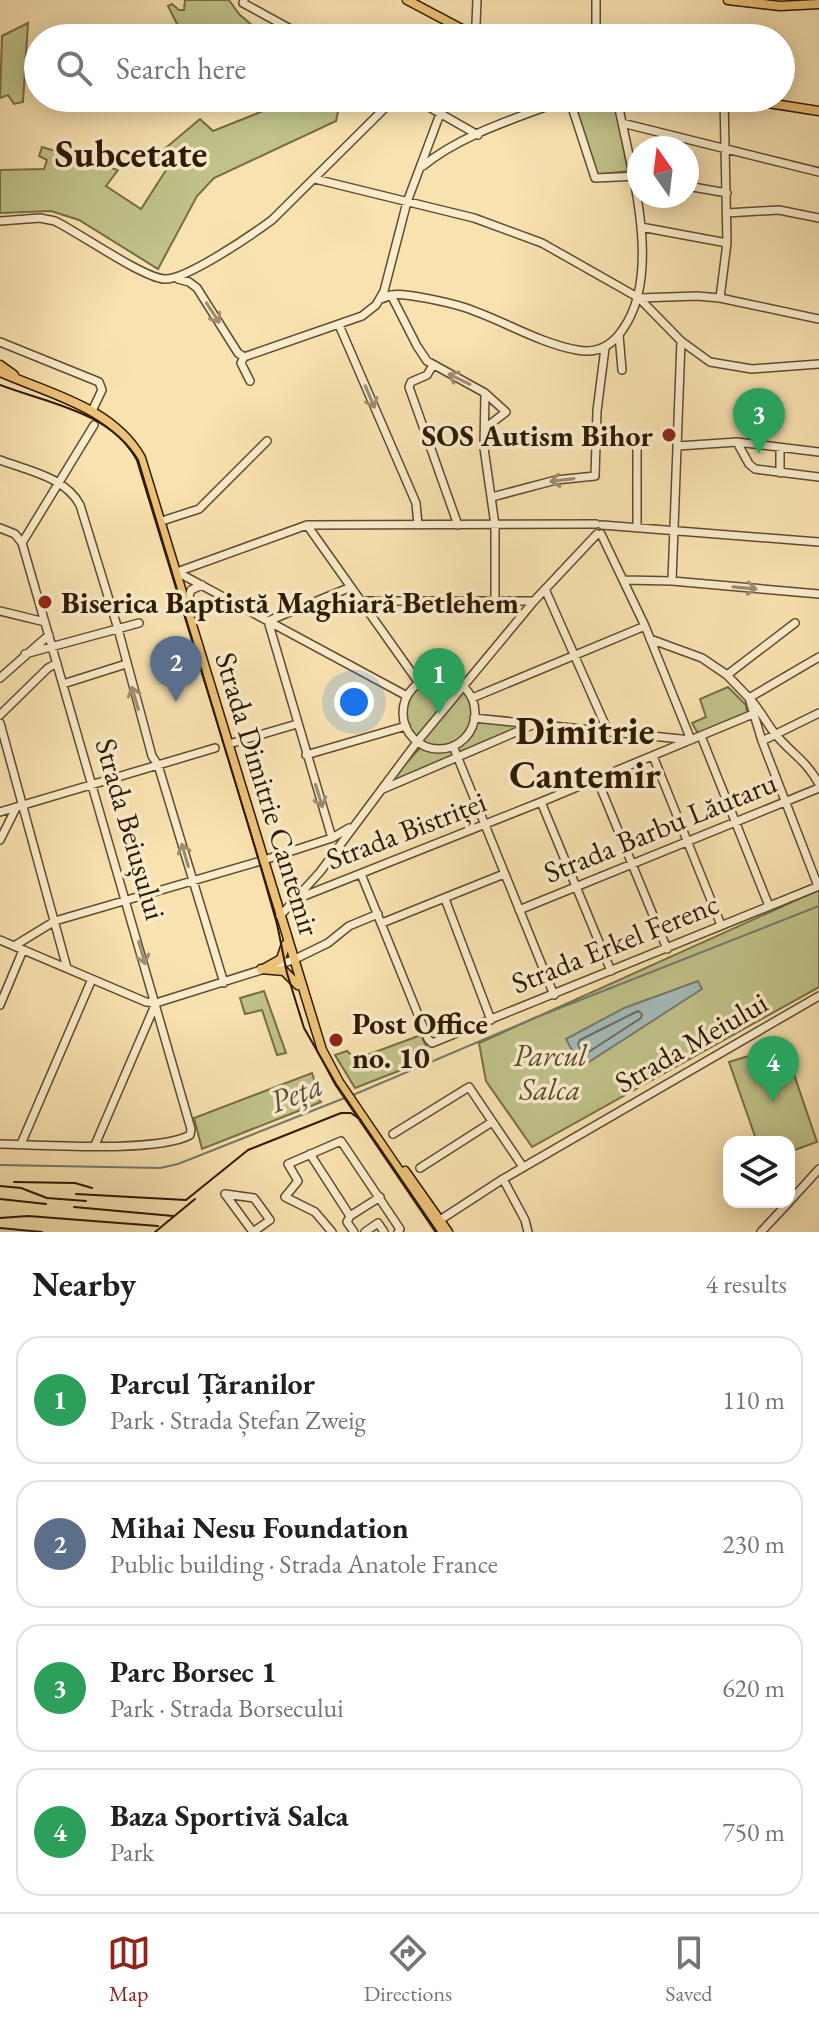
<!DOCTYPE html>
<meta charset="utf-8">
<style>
:root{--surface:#fff;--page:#f2f2f2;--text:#202124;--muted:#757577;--line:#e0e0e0;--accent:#8f2418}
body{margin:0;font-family:"EB Garamond",serif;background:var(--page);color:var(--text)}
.controls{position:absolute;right:24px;bottom:24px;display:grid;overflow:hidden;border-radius:16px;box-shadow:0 4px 20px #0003}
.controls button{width:72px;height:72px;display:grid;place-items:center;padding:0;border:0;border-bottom:2px solid var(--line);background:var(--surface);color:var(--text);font:40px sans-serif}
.compass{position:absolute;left:627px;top:136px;width:72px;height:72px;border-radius:50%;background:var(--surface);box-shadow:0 4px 20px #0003;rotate:346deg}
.you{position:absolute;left:354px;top:702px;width:28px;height:28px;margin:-20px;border:6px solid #fff;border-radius:50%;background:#1a73e8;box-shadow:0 0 0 12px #1a73e833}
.badge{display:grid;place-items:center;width:52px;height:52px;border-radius:50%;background:var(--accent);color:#fff;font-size:26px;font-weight:700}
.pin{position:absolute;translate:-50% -66px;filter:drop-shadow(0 2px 4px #0008)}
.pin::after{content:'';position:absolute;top:42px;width:28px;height:24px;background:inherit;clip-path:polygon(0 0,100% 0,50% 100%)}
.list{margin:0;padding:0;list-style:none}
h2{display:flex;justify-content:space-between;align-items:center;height:104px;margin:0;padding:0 32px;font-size:34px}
h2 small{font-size:26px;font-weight:400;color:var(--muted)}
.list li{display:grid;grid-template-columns:52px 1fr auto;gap:24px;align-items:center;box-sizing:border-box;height:128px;margin:0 16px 16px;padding:0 16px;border:2px solid var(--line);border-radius:24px}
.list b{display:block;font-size:30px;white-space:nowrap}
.list p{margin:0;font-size:26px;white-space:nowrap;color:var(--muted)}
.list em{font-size:26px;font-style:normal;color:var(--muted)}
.icon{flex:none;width:44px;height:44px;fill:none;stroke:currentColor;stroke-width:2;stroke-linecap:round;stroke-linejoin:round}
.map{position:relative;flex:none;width:819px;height:1232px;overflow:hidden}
.search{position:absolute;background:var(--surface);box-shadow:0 4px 20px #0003;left:24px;right:24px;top:24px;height:88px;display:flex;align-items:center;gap:20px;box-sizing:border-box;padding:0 28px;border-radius:44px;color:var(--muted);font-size:30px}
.sheet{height:680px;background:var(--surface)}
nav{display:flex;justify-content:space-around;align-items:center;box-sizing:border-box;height:112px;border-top:2px solid var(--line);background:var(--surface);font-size:22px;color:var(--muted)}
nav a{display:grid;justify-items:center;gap:4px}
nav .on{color:var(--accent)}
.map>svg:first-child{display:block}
.green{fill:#c0c289;stroke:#776e45;stroke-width:2}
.water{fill:#a3bab7;stroke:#747a6e;stroke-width:2}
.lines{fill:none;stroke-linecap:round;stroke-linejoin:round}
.shore{stroke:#686a5c;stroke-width:2}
.stream{stroke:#747a6e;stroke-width:2}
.minor-casing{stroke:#604b2d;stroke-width:10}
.major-casing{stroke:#2e1901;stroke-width:11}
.minor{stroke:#faeccc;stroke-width:7}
.major{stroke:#ecc178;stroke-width:8}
.tram{stroke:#2e1901;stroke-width:2}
.oneway{stroke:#9e8d71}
.poi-dot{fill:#8f2418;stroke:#faeccc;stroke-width:3}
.labels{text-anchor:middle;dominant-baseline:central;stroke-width:7;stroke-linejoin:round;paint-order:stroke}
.poi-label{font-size:30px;font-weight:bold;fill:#2e1901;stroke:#faeccc;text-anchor:start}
.street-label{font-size:30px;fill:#2e1901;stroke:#faeccc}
.park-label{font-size:30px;font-style:italic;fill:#5a4c2a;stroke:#faeccc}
.water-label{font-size:32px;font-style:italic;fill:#575141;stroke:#faeccc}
.district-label{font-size:38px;font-weight:bold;fill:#2e1901;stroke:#faeccc}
</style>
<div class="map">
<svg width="819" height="1232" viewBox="0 0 819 1232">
<rect width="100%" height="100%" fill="#f8e2b0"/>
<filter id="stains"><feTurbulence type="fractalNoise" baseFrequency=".0025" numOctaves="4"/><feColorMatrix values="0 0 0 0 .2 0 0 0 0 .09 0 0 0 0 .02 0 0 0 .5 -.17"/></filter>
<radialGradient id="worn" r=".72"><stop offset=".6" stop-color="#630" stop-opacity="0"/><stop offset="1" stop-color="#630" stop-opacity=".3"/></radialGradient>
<path class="green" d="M 185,0 L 229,0 L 239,14 L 267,38 L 184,38 L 168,6 L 172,4 L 179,10 L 184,10 Z
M 28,23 L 23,102 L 14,104 L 8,95 L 0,98 L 2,36 Z
M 278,98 L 337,98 L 340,103 L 336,121 L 214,178 L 197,196 L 158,269 L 79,220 L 51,211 L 0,213 L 0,170 L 44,169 L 47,160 L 39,156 L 42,147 L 118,170 L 106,186 L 141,209 L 168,167 L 164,164 L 153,169 L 149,162 L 200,119 L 213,131 L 283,103 Z
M 582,98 L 614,98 L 628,171 L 596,175 L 574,101 Z
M 442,677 C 464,682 474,696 475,718 L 538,722 L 381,790 L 423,745 C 390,722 400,680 442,677 Z
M 728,687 L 746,705 L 747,714 L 701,733 L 697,732 L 692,723 L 706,717 L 700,699 Z
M 819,890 L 819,987 L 532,1147 L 486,1081 L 479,1043 Z
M 264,991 L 286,1053 L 277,1055 L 262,1010 L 245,1014 L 240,998 Z
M 421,1035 L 432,1058 L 355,1088 L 335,1055 L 347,1051 L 356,1059 Z
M 784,1045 L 817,1142 L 789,1152 L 789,1142 L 757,1142 L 729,1062 Z
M 312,1073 L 314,1079 L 310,1088 L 321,1102 L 202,1149 L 194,1118 Z"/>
<path class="water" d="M 698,981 L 702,989 L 581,1067 L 566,1039 L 624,1008 Z"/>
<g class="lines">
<path class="shore" d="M 638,1011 L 642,1014 L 641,1018 L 587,1053 L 582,1052 L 578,1044 L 580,1040 Z"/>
<path class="stream" d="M 353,1095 L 537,1017 L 819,906
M 0,1165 L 160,1168 L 178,1164 L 347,1097"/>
<g class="minor-casing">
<path id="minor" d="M 244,0 L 243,3 L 307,38
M 596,0 L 596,38
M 470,38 L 476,24 L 477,0
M 413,98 L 478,135
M 569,98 L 595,178 L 639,176
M 622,123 L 819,172
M 423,166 C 463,133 521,117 569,98
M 315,179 L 474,218 L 542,243 L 639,298 L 681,341 L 710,362 L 752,369 L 819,364
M 687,186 L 727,193
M 727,213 L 779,210 L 819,218
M 0,221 L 40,218 L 55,221 C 79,233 142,277 164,279 C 185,281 253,234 272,220 L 395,98
M 641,227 L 727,243
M 178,279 L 189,282 L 197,288 L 238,353 L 244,357
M 391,295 L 417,346 L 427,361 L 485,393 L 484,448 L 495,525 L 495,600
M 640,298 L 697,296 L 720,298 L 819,319
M 720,298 L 727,243 L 724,98
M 380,299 C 384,299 387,296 391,295 C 404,292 450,303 463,307 C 501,319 538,343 577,350 C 597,354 612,346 623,329 C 664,271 629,164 617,98
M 339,325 L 416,503 L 418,525
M 619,335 L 622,370
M 0,342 L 99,382 L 102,390 L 92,411
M 244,357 L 362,316 L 376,305 L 384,291 L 407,202 L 446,98
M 244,357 L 241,363 L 250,381
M 433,365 L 427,375 L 411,382 L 409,387 L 458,525
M 485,393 L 506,412 L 485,428
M 738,444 L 749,464 L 755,469 L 819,477
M 637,446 L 637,527
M 678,446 L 737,442 L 819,452
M 0,460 C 29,471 65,477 80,505 L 118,629 L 152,756 L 158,765 L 224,983
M 780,473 L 780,449
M 492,497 L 556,480 L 595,476 L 597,411 L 605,348
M 162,521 L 199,509 L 267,441
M 307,525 L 419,683
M 602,525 L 819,542
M 0,528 L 15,534 L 22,543 L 191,1129 L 190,1135 C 157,1153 42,1145 0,1144
M 22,543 L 94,425
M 177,572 L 307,525 L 596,524
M 177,572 L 407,696
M 624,580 L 672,581 L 819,594
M 672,581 L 681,341
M 545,589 L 607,729
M 362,601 L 534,601
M 187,603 L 191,590 L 202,585
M 0,611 L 45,622
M 650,639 L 702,658 L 727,675 L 749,698 L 762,741 L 818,886
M 25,654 L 139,623
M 819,657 L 749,698 C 760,709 766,723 776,735 C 792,754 805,759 819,784
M 727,675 L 795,623
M403 713a36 36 0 1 1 72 0a36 36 0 1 1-72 0Z
M 0,678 L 49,635
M 63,684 L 126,664
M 472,698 L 645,626
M 0,715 L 48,668 L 57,663
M 474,718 L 691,740 L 645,626 L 601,534
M 0,723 L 67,968
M 701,736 L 769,906
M 762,741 L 819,713
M 229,744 L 297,724
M 453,746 L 554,995
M 306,755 L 406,726
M 653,756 L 721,925
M 597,779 L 667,949
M 383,789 L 537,723
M 541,802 L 611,971
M 0,812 L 215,748
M 332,838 L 268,621 L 351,587
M 0,840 L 16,808
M 361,874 L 428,1039 L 432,1043 L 819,886
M 299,898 L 541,802 L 753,714
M 445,899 L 491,1020
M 519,910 L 819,788
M 280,916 L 320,872 L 417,742 L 534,601 L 597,534
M 382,923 L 504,874
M 0,940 L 146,1002 L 156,1003 L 293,960 L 328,943 L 349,926 L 378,914
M 14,946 L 55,921 L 264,860 L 332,838 L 349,828
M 0,1005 L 23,950
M 393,1134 L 469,1087 L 523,1167
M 21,1144 L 92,979
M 95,1145 L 156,1003
M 310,1154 L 350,1216 L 347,1222 L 354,1232
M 420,1168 L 492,1122
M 503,1179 L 525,1220 L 528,1232
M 225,1194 L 254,1198 L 270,1220 L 253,1232
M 225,1194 L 253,1232
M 789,1202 L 819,1169
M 350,1216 L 380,1197
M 440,1220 L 503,1179 L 819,996
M 332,1232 L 315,1212 L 285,1197 L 298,1181 L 288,1164 L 341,1141 L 400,1229 L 398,1232
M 365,1232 L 378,1223 L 384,1232
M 761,1232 L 789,1202"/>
</g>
<g class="major-casing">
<path id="major" d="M 407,0 L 479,38
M 728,0 L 780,6 L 819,4
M 736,98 L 819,111
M 0,365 L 14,375
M 0,372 C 50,394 113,408 141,458 L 322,1050 L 339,1082 L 441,1232
M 265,968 L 281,959 L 286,944
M 261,969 L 284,971 L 298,985
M 405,1171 L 448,1232"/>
</g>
<use href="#minor" class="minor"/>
<use href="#major" class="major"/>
<path class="tram" d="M 0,385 C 50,404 108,411 138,460 L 259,861 L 277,924 L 287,973 L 304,1028 L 336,1084 L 437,1232
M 14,1182 L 75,1183 L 92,1188
M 0,1186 L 21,1188 L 47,1198 L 86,1201
M 76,1194 L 186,1200 L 248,1150 L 341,1113 L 351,1113 L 361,1120
M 0,1199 L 46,1204
M 74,1207 L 173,1216
M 0,1218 L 28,1216 L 158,1226
M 0,1228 L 42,1232
M 155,1232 L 195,1199"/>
</g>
<defs><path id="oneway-shaft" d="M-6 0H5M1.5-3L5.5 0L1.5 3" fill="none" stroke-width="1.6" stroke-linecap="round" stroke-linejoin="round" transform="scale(2)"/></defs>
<g class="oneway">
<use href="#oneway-shaft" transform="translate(213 313) rotate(57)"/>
<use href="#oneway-shaft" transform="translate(459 379) rotate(-154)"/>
<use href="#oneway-shaft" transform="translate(370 397) rotate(67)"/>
<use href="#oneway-shaft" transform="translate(562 480) rotate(173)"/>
<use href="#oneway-shaft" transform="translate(745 588) rotate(5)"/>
<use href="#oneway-shaft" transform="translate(135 698) rotate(-106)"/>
<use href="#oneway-shaft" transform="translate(319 796) rotate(73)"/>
<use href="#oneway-shaft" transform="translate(185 855) rotate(-106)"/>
<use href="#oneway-shaft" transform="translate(142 953) rotate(74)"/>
</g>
<g class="poi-dot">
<circle cx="669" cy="435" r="8"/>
<circle cx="45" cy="602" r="8"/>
<circle cx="336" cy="1040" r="8"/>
</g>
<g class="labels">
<g class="poi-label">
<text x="653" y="435" text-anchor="end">SOS Autism Bihor</text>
<text x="61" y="602">Biserica Baptistă Maghiară Betlehem</text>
<text x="352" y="1023">Post Office<tspan x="352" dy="34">no. 10</tspan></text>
</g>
<g class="street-label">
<text transform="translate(268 794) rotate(73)">Strada Dimitrie Cantemir</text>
<text transform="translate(660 827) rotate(-22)">Strada Barbu Lăutaru</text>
<text transform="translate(131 829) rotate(74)">Strada Beiușului</text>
<text transform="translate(406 830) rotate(-21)">Strada Bistriței</text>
<text transform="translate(615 943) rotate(-22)">Strada Erkel Ferenc</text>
<text transform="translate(691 1042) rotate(-30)">Strada Meiului</text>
</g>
<g class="park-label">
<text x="550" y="1055">Parcul<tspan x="550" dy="34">Salca</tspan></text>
</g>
<g class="water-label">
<text transform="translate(296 1093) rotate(-22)">Peța</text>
</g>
<g class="district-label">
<text x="131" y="153">Subcetate</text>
<text x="585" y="730">Dimitrie<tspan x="585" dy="44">Cantemir</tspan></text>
</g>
</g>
<rect width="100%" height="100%" filter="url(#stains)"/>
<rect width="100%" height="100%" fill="url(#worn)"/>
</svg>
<div class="controls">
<button><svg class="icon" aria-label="layers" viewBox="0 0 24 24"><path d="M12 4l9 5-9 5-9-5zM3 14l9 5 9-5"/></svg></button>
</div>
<svg class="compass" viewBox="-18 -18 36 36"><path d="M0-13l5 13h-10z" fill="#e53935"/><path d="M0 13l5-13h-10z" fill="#757577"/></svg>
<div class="you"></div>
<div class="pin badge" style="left:439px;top:714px;background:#2e9e5b">1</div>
<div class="pin badge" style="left:176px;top:702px;background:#5c6f8a">2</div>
<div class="pin badge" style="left:759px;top:454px;background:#2e9e5b">3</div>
<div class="pin badge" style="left:773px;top:1102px;background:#2e9e5b">4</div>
<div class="search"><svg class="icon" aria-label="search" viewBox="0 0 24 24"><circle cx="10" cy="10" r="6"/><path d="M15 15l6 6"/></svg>Search here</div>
</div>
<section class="sheet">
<h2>Nearby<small>4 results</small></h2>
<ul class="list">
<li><span class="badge" style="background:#2e9e5b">1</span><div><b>Parcul Țăranilor</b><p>Park · Strada Ștefan Zweig</p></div><em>110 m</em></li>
<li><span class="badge" style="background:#5c6f8a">2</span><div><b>Mihai Nesu Foundation</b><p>Public building · Strada Anatole France</p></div><em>230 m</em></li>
<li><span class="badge" style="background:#2e9e5b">3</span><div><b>Parc Borsec 1</b><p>Park · Strada Borsecului</p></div><em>620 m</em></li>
<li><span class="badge" style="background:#2e9e5b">4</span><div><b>Baza Sportivă Salca</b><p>Park</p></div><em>750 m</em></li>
</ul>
</section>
<nav>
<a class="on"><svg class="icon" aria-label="map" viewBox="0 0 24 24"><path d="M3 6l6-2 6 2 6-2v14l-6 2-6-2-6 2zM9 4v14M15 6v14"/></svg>Map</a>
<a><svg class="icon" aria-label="directions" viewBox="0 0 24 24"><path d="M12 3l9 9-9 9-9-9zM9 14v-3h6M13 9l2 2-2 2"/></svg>Directions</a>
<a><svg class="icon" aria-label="saved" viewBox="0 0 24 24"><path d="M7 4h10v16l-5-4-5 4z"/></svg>Saved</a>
</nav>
